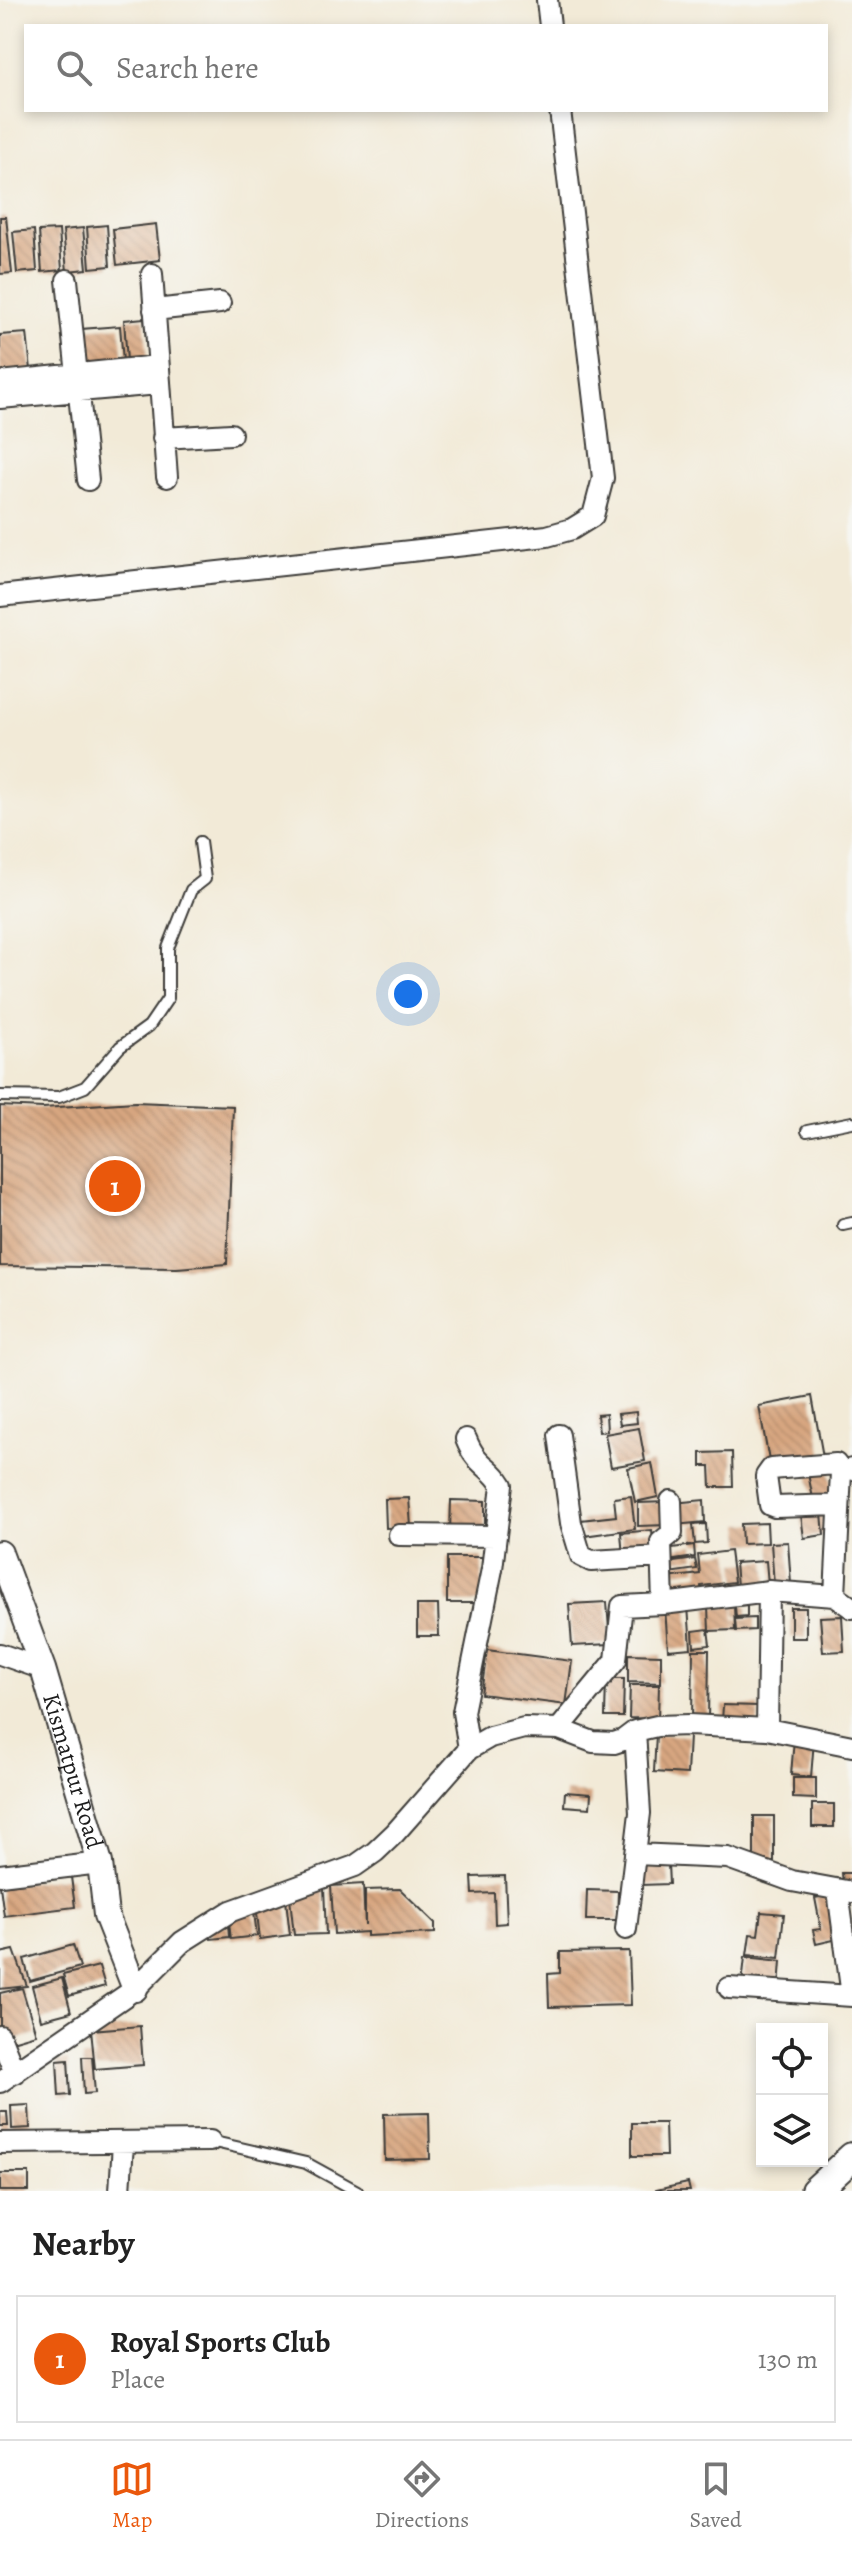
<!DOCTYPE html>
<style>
:root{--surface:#fff;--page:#f2f2f2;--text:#222;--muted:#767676;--line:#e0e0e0;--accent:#ea580c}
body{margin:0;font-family:Alegreya,serif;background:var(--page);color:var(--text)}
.controls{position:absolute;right:24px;bottom:24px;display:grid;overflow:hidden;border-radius:0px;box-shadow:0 4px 12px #0003}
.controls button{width:72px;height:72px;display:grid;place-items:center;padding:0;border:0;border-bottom:2px solid var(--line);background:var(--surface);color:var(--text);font:40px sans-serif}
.you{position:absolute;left:408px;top:994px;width:28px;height:28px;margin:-20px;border:6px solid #fff;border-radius:50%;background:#1a73e8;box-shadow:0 0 0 12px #1a73e833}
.badge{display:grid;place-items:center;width:52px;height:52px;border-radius:50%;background:var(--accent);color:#fff;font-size:26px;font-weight:700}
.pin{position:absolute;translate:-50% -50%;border:4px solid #fff;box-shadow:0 2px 8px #0006}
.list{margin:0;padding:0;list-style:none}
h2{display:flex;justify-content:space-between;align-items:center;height:104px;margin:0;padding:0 32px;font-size:34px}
h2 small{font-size:26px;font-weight:400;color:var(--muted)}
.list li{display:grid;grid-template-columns:52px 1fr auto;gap:24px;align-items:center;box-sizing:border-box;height:128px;margin:0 16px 16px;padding:0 16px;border:2px solid var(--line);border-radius:0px}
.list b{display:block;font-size:30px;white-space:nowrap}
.list p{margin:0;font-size:26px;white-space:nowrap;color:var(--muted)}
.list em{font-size:26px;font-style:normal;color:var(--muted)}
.icon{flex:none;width:44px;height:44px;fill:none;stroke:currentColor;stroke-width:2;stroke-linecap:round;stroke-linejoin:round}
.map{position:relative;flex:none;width:852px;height:2191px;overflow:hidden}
.search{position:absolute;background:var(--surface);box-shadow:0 4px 12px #0003;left:24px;right:24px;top:24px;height:88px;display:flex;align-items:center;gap:20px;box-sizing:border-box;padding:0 28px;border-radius:0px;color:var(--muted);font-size:30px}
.sheet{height:248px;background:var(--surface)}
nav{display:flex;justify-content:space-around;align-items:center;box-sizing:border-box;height:112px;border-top:2px solid var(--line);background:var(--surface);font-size:22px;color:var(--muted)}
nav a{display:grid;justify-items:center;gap:4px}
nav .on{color:var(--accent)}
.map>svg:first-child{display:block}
.building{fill:url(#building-back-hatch)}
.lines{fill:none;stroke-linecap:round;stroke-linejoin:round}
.service-casing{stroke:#3c3b38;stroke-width:14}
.minor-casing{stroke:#3c3b38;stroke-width:24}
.tertiary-casing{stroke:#3c3b38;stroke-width:28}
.secondary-casing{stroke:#3c3b38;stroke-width:32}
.service{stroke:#fff;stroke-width:10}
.minor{stroke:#fff;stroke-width:20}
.tertiary{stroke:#fff;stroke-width:24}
.secondary{stroke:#fff;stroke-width:28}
.labels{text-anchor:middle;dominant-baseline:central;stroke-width:6;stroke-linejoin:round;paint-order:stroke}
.street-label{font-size:24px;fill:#1c1c1c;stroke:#f6f6f2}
</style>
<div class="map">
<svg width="852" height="2191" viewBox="0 0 852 2191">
<defs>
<pattern id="building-back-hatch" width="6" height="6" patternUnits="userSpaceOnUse" patternTransform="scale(2)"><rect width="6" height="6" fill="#d7a680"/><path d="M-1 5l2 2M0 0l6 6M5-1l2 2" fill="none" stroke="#b88e6e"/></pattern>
</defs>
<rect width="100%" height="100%" fill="#f6f6f2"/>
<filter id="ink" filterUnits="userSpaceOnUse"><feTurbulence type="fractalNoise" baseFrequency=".0125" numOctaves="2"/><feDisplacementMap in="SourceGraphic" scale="16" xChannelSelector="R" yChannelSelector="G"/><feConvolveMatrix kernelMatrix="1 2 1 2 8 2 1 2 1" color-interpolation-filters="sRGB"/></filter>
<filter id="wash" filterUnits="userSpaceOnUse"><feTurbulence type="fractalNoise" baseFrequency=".006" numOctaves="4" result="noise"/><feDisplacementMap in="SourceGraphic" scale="32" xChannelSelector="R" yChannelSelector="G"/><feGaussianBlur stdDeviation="1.8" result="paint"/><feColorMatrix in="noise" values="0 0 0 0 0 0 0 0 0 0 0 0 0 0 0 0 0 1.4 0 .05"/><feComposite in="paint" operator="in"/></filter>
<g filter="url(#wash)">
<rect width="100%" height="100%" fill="#f2ead7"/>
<g id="blocks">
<path class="building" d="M 0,217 L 6,217 L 12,273 L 0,274 Z
M 156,224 L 160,260 L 117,265 L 113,229 Z
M 107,225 L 110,266 L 90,268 L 87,227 Z
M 83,228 L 87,269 L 67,271 L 63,230 Z
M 34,230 L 37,271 L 17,273 L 13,232 Z
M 59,230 L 62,270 L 42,272 L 39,231 Z
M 144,318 L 148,359 L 127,361 L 124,320 Z
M 120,326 L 123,361 L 85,366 L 81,329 Z
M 27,333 L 31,370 L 0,373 L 0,335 Z
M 135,1102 L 233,1106 L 227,1264 L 177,1268 L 0,1266 L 0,1106 L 43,1108 Z
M 812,1396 L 823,1457 L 770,1466 L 759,1406 Z
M 636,1412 L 637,1423 L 620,1425 L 618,1414 Z
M 606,1414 L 607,1431 L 599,1432 L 597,1415 Z
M 639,1428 L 645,1461 L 611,1467 L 605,1434 Z
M 732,1452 L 733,1487 L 711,1487 L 710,1466 L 701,1466 L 701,1453 Z
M 652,1463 L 658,1497 L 635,1502 L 628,1468 Z
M 829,1470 L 835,1499 L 814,1503 L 808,1474 Z
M 631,1496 L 635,1529 L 583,1536 L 581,1520 L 616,1516 L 614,1498 Z
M 409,1498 L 411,1527 L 386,1528 L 385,1499 Z
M 451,1500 L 485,1501 L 485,1532 L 450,1531 Z
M 704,1500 L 705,1522 L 675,1525 L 673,1503 Z
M 667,1502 L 668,1525 L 638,1526 L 638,1503 Z
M 822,1513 L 824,1535 L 804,1538 L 801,1515 Z
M 767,1523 L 768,1543 L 742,1544 L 741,1524 Z
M 706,1524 L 707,1543 L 695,1544 L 693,1525 Z
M 652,1530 L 654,1554 L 623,1557 L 621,1533 Z
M 788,1542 L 791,1584 L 774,1585 L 771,1543 Z
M 694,1545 L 695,1557 L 667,1561 L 665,1549 Z
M 730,1551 L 734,1582 L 701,1586 L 702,1596 L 669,1601 L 666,1578 L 700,1574 L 698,1555 Z
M 447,1557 L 482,1557 L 482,1603 L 447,1603 Z
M 695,1559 L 697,1569 L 669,1573 L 667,1563 Z
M 766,1561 L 768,1584 L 737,1586 L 735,1563 Z
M 607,1602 L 610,1644 L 572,1646 L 569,1604 Z
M 417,1605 L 438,1605 L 439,1636 L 417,1636 Z
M 747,1605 L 747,1616 L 736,1617 L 735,1606 Z
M 688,1606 L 691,1648 L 668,1650 L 665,1608 Z
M 734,1606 L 735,1630 L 709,1631 L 708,1607 Z
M 791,1608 L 806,1608 L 806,1638 L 791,1638 Z
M 842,1616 L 844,1651 L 823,1652 L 820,1617 Z
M 755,1618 L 755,1630 L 736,1631 L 735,1619 Z
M 708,1629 L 710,1645 L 694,1647 L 693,1631 Z
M 487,1650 L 572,1661 L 566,1705 L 481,1694 Z
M 693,1650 L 709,1650 L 708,1721 L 692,1720 Z
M 628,1654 L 661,1655 L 661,1683 L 628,1682 Z
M 606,1679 L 624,1679 L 623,1717 L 605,1717 Z
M 630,1685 L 659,1685 L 658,1719 L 629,1718 Z
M 723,1705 L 759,1706 L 758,1723 L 722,1722 Z
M 656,1734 L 689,1736 L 687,1774 L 654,1772 Z
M 794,1739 L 814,1740 L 811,1777 L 791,1775 Z
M 793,1778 L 816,1778 L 816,1799 L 793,1798 Z
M 565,1792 L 591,1794 L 590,1808 L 564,1806 Z
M 812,1804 L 834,1804 L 834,1827 L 812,1827 Z
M 754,1816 L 774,1816 L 774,1862 L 754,1863 Z
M 668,1864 L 669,1884 L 641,1885 L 640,1865 Z
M 842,1873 L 852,1873 L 852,1883 L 843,1883 Z
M 505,1876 L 507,1923 L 495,1924 L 494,1893 L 473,1894 L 472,1877 Z
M 71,1877 L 75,1907 L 4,1916 L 0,1886 Z
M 363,1884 L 365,1925 L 365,1890 L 400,1889 L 435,1923 L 435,1933 L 367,1936 L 367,1932 L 334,1934 L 331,1886 Z
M 324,1887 L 326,1934 L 294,1935 L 290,1898 Z
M 587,1890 L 618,1891 L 617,1920 L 586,1920 Z
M 829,1895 L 838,1939 L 816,1944 L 813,1930 L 821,1929 L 815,1898 Z
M 286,1900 L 290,1935 L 260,1939 L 256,1904 Z
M 254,1912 L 257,1936 L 231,1939 L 228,1914 Z
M 761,1912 L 784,1914 L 779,1958 L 747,1955 L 750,1934 L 758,1935 Z
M 228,1925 L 229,1937 L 211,1939 L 209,1927 Z
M 73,1945 L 80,1967 L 30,1981 L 24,1959 Z
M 14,1950 L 27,1986 L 0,1989 L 0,1953 Z
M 629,1951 L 631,2005 L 549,2007 L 548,1974 L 560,1973 L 560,1952 Z
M 745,1957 L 781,1961 L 779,1987 L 742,1984 Z
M 99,1966 L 105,1986 L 69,1996 L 63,1975 Z
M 62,1978 L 71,2012 L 41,2020 L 32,1986 Z
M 22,1988 L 36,2034 L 5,2043 L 0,2026 L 0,1993 Z
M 140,2026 L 143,2065 L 95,2069 L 91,2030 Z
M 82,2057 L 92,2057 L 95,2093 L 84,2094 Z
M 68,2060 L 70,2095 L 59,2096 L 57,2061 Z
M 29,2105 L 30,2128 L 12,2129 L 11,2106 Z
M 0,2112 L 7,2112 L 8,2126 L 0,2126 Z
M 429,2113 L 430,2159 L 385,2160 L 384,2114 Z
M 632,2123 L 665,2123 L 666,2156 L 632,2156 Z
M 0,2173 L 29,2173 L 29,2191 L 0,2191 Z
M 688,2183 L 690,2191 L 656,2191 L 656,2190 Z"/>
</g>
</g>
<g filter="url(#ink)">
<use href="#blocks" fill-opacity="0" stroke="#3c3b38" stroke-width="2"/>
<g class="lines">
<g class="service-casing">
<path id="service" d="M 0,1096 L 59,1097 L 85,1087 L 120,1047 L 149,1026 L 168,998 L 168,948 L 191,890 L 205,879 L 200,842
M 807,1131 L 852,1122
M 843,1225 L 852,1223
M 210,2141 L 306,2163 L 357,2191"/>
</g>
<g class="minor-casing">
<path id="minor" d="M 547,0 L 550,26
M 152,274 L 167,477
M 67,280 L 88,480
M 154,310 L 220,303
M 0,382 L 158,366
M 0,398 L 159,384
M 163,438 L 231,434
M 0,596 L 547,536 L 572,529 L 593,516 L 603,478 L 560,110
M 559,1435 L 571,1523 L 581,1556 L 591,1561 L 661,1557
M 466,1439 C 477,1467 489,1464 502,1485 L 492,1569 L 463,1712 L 469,1749
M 839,1505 L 775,1507 L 770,1505 L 766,1476 L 771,1469 L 836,1464 L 841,1472
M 399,1535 L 496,1536
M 835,1596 L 841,1472 L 852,1469
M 663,1604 L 661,1542 L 672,1533 L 671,1501
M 0,1654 L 43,1669
M 559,1729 L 616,1660 L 622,1606 L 663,1604 L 769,1591 L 835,1596 L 852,1608
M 767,1729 L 769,1591
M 635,1854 L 728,1858 L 792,1881 L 852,1892
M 0,1875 L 100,1863
M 626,1929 L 640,1813 L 635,1731
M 729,1988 L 852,1996 L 838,1891
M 0,2036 L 15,2073
M 0,2082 L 135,1989 L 182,1942 L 231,1911 L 355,1866 L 375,1852 L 395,1833 L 469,1749 L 490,1737 L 524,1728 L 559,1729 L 593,1742 L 614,1743 L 623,1740 L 635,1731 L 657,1726 L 689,1725 L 767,1729 L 852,1746
M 0,2143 L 210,2141
M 120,2191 L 123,2143"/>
</g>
<g class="tertiary-casing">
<g id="tertiary">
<path id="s1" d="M 0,1553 L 43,1669 L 100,1863 L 106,1915 L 135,1989"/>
</g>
</g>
<g class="secondary-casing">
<path id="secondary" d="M 815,2191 L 852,2157"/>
</g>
<use href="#service" class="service"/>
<use href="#minor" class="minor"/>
<use href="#tertiary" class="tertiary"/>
<use href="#secondary" class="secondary"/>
</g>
</g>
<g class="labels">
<g class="street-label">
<text stroke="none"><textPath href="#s1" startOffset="230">Kismatpur Road</textPath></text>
</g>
</g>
</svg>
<div class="controls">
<button><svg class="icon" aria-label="locate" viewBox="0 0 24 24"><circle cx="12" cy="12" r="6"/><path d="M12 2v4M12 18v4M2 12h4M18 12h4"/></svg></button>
<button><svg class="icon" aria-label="layers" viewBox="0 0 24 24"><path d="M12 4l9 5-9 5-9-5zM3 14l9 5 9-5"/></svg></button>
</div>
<div class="you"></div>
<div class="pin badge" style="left:115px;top:1186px">1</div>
<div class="search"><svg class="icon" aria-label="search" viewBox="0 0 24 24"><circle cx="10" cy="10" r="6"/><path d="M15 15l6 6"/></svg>Search here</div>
</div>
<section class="sheet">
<h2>Nearby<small></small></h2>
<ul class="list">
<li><span class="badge">1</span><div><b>Royal Sports Club</b><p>Place</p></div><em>130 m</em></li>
</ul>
</section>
<nav>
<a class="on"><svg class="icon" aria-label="map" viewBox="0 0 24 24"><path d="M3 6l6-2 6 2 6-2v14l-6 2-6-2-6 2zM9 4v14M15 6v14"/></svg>Map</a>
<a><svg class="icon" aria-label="directions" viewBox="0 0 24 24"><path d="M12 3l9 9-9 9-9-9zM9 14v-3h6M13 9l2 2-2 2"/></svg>Directions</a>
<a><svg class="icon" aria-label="saved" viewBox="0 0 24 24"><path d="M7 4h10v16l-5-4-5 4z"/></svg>Saved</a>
</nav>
